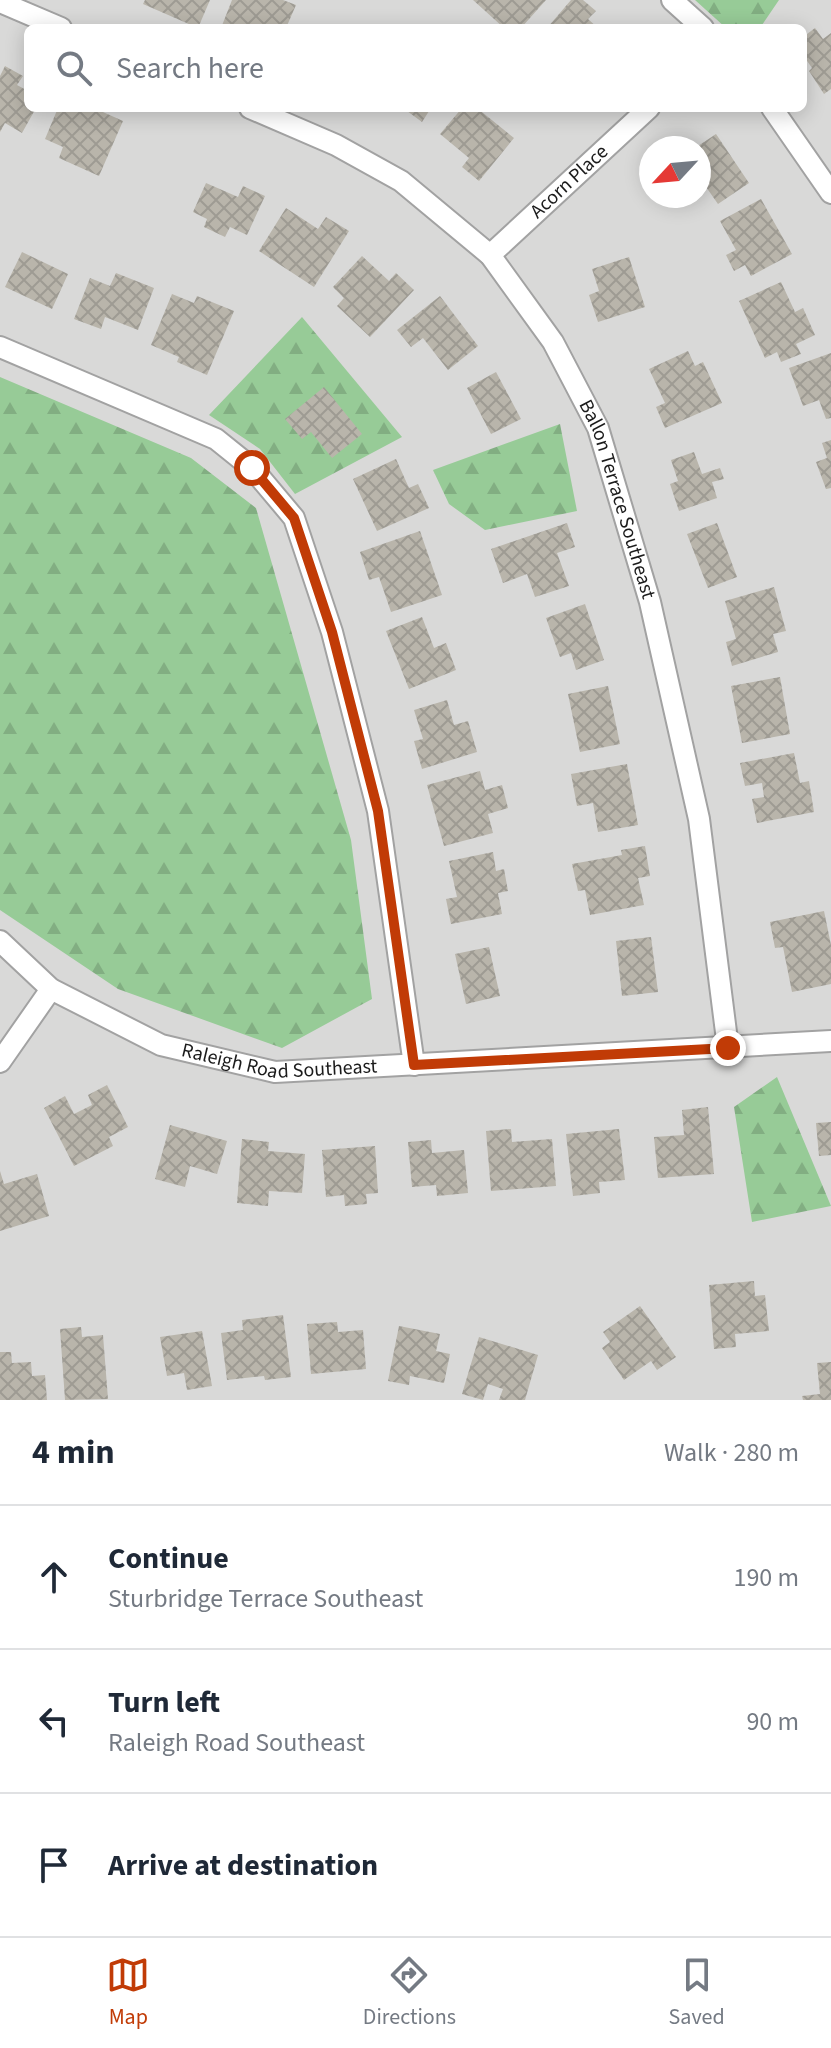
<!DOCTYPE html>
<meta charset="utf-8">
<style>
:root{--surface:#fff;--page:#f6f6f7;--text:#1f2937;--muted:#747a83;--line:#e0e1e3;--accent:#c13b06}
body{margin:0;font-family:"Source Sans 3",sans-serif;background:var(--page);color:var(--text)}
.compass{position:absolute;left:639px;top:136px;width:72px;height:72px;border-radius:50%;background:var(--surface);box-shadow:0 4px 20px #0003;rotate:244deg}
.stop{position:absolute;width:24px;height:24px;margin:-18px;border:6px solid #c13b06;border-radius:50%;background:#fff}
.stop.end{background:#c13b06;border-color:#fff;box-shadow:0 2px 8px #0008}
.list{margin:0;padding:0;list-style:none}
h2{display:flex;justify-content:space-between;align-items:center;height:104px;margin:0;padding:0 32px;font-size:34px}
h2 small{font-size:26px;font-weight:400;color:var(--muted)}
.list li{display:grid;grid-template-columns:52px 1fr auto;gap:24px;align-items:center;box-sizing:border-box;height:144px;padding:0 32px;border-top:2px solid var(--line)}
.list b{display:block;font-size:30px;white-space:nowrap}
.list p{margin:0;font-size:26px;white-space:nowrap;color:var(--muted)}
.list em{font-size:26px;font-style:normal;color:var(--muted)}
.icon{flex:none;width:44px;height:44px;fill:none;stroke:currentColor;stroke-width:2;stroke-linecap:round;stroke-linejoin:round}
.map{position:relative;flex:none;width:831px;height:1400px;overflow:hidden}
.search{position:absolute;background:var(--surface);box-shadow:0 4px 20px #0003;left:24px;right:24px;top:24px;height:88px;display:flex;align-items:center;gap:20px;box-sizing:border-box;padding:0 28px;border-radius:12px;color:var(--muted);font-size:30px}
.sheet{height:536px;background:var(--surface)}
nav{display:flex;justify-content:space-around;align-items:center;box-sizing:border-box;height:112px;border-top:2px solid var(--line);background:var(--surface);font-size:22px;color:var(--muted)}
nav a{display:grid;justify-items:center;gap:4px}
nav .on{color:var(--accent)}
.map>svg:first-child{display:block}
.residential{fill:#d9d9d8;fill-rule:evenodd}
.forest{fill:url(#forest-firs)}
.building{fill:url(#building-cross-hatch)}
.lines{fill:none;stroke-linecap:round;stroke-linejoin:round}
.street-casing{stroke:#a2a2a2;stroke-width:24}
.street{stroke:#fff;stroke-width:20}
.route{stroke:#c13b06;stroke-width:10}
.labels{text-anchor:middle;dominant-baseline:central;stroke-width:6;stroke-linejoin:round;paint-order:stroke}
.street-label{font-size:20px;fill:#1b1b1b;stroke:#fff}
</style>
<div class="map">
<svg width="831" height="1400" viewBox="0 0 831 1400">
<defs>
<pattern id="forest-firs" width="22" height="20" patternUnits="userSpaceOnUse" patternTransform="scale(2)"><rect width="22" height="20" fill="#97cb97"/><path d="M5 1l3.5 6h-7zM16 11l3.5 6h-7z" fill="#82ae82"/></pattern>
<pattern id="building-cross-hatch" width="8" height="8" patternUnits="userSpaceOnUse" patternTransform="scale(2)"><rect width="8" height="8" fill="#b9b5ab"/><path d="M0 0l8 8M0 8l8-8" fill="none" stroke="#9e9b93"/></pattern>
</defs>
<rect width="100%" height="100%" fill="#edece1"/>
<path class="residential" d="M 0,0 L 831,0 L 831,1400 L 0,1400 ZM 28,28 L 803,28 L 803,108 L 28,108 ZM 651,148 L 699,148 L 699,196 L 651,196 Z"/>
<path class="forest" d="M 695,0 L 779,0 L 760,28 L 726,28 Z
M 302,317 L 402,437 L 295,494 L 260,449 L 209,415 Z
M 0,377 L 191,458 L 256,508 L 351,840 L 372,999 L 282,1048 L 118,989 L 0,910 Z
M 560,424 L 577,511 L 485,530 L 449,504 L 433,470 Z
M 777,1077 L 831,1206 L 752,1222 L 734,1107 Z"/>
<path class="building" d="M 145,0 L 210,0 L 198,28 L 143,4 Z
M 232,0 L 283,0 L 296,5 L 286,28 L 221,28 Z
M 473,0 L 546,0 L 521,28 L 504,28 Z
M 571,0 L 583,0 L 596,11 L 588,19 L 598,28 L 547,28 Z
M 815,28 L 823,39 L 831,33 L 831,89 L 824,94 L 809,71 L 812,68 L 803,55 L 803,37 Z
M 5,66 L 23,76 L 17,85 L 28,91 L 28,108 L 36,108 L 22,133 L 5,123 L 0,132 L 0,76 Z
M 58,108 L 94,108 L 123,121 L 99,176 L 59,158 L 63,147 L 45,139 Z
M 403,108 L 431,108 L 422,122 Z
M 462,108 L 477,108 L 514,138 L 479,181 L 462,167 L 469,158 L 440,134 Z
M 716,134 L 749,183 L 718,204 L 699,177 L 699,148 L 695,148 Z
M 206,183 L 238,197 L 243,186 L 265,196 L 247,235 L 230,227 L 225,237 L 204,227 L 207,219 L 193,212 Z
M 761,199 L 792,254 L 751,276 L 745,265 L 734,271 L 726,255 L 736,250 L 720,221 Z
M 286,208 L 318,229 L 326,217 L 349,231 L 314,287 L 259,251 Z
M 22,252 L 68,274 L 52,309 L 5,287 Z
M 362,256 L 389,281 L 396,273 L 414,290 L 370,337 L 337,306 L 344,298 L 333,287 Z
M 629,257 L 645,307 L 598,322 L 589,295 L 599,291 L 592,269 Z
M 116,273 L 154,288 L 138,330 L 105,317 L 101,329 L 74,319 L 90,278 L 110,286 Z
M 781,282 L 795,312 L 803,308 L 815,335 L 796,344 L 801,354 L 781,362 L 777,352 L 765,358 L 739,301 Z
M 172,294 L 194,303 L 197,296 L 234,311 L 207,375 L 177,362 L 179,357 L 151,345 Z
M 440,296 L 478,346 L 448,370 L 423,338 L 411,347 L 397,330 Z
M 688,351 L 695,366 L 703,362 L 722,403 L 665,428 L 656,407 L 665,403 L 649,369 Z
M 831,353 L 831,418 L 826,419 L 819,400 L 803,406 L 789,368 Z
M 496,372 L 521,419 L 491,434 L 467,388 Z
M 324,387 L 362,434 L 332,458 L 311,432 L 302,439 L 285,419 Z
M 831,440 L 831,488 L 826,489 L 816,462 L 827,458 L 822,443 Z
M 694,452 L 702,474 L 720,468 L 724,479 L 712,482 L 717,498 L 679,511 L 670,484 L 678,481 L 671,460 Z
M 396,459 L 409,488 L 418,484 L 429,508 L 377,531 L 353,479 Z
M 567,523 L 575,547 L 557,553 L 569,586 L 535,597 L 527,574 L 503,583 L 491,549 Z
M 717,523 L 737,577 L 708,588 L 687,534 Z
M 420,531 L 442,595 L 391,612 L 379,577 L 369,580 L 360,552 Z
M 774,587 L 786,631 L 773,634 L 778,652 L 732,666 L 726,642 L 736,639 L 725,601 Z
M 585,604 L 604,660 L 576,670 L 571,653 L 560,657 L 546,618 Z
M 422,617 L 434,648 L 446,643 L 456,670 L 409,689 L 386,631 Z
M 780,677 L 790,734 L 742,743 L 731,686 Z
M 608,686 L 620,744 L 580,752 L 568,694 Z
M 447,700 L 454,725 L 468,721 L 477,752 L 422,769 L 414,741 L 423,739 L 414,710 Z
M 794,753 L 800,783 L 809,781 L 814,812 L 757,823 L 752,799 L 764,797 L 762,783 L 745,786 L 740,763 Z
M 627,764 L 638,825 L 598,832 L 593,803 L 577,806 L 571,774 Z
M 480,771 L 485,790 L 502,785 L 508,808 L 488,814 L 493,833 L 444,846 L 427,785 Z
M 645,846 L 650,876 L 638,878 L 644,905 L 590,915 L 585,890 L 578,891 L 572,864 L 622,855 L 621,850 Z
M 493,852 L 496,871 L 504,869 L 508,891 L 498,893 L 502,914 L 451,924 L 446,899 L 457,897 L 449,861 Z
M 824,911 L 831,945 L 831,984 L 792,992 L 783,947 L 775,948 L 770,922 Z
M 651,937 L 658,992 L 622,996 L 616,941 Z
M 489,947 L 500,996 L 466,1004 L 455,954 Z
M 107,1085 L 128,1127 L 109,1137 L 113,1146 L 74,1166 L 44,1108 L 65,1096 L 74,1114 L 92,1105 L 88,1095 Z
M 708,1107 L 714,1174 L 658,1178 L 654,1137 L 684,1135 L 682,1110 Z
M 831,1122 L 831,1155 L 819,1156 L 816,1123 Z
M 170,1125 L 227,1141 L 217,1174 L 190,1166 L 185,1187 L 155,1179 Z
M 511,1129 L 512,1142 L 552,1139 L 556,1186 L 491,1191 L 486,1131 Z
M 619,1129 L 625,1180 L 599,1182 L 600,1193 L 573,1196 L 566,1134 Z
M 242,1139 L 269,1142 L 268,1151 L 305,1154 L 302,1193 L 269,1191 L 268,1206 L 237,1203 Z
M 431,1140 L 432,1153 L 464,1150 L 468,1193 L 437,1196 L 436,1185 L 412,1187 L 408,1142 Z
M 375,1146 L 378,1193 L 366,1194 L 367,1204 L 345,1206 L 344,1195 L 326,1197 L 322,1150 Z
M 0,1171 L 4,1184 L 37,1174 L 49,1216 L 0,1231 Z
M 754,1281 L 755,1296 L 765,1295 L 769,1331 L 735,1334 L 736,1347 L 714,1349 L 709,1285 Z
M 640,1306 L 676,1357 L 657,1370 L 651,1361 L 624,1380 L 602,1348 L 610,1342 L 603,1332 Z
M 283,1315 L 291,1377 L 265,1380 L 264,1376 L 227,1380 L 221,1333 L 243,1330 L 242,1320 Z
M 337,1322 L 338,1332 L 363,1330 L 366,1369 L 311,1374 L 307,1324 Z
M 399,1326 L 440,1334 L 436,1351 L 450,1354 L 444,1383 L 410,1376 L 409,1385 L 388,1381 Z
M 81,1327 L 82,1337 L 103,1335 L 108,1399 L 65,1400 L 60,1329 Z
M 202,1331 L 212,1386 L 187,1390 L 184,1373 L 167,1376 L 160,1337 Z
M 479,1337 L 538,1355 L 525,1400 L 499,1400 L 503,1389 L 488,1384 L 483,1400 L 462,1394 Z
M 0,1352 L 11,1352 L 12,1363 L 31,1362 L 32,1376 L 45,1375 L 47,1400 L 0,1400 Z
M 831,1362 L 831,1400 L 803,1400 L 802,1396 L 820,1394 L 817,1363 Z"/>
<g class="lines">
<g class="street-casing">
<g id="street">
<path d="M 672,0 L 703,28"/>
<path d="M 0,2 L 61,28"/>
<path id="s1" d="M 250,108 L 336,145 L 401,181 L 490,255 L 553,342 L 598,428 L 650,602 L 699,819 L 728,1048"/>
<path d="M 772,108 L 831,193"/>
<path id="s2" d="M 490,255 L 649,108"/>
<path d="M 0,347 L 216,439 L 252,468 L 294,518 L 332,632 L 378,811 L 414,1065"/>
<path id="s3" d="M 0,941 L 51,989 L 161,1045 L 275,1072 L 831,1041"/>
<path d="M 0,1062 L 51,989"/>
</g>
</g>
<use href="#street" class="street"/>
</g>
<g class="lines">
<path class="route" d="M 252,468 L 294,518 L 332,632 L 378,811 L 414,1065 L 728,1048"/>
</g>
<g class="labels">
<g class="street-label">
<text stroke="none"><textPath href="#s2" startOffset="108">Acorn Place</textPath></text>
<text stroke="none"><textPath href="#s1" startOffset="562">Ballon Terrace Southeast</textPath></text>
<text stroke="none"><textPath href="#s3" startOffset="314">Raleigh Road Southeast</textPath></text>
</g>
</g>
</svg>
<svg class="compass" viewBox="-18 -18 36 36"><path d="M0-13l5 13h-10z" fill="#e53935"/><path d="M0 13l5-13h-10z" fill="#747a83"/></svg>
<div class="stop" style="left:252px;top:468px"></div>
<div class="stop end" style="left:728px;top:1048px"></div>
<div class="search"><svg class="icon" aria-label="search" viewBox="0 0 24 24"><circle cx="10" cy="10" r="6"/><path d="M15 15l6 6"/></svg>Search here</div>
</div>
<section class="sheet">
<h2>4 min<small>Walk · 280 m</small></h2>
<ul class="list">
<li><svg class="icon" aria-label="ahead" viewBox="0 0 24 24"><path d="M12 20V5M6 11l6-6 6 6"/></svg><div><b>Continue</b><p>Sturbridge Terrace Southeast</p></div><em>190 m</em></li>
<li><svg class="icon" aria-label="left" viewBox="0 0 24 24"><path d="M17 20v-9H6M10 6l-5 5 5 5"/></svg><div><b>Turn left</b><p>Raleigh Road Southeast</p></div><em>90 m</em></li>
<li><svg class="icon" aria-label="arrive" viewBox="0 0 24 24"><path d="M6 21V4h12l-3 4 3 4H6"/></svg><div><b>Arrive at destination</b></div></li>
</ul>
</section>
<nav>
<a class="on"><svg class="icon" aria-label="map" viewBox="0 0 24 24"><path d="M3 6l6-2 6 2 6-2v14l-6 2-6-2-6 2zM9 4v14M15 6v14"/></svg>Map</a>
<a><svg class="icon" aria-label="directions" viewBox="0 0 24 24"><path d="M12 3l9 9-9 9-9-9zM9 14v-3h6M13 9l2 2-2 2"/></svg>Directions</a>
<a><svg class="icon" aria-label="saved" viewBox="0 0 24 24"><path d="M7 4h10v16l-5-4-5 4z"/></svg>Saved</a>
</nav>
